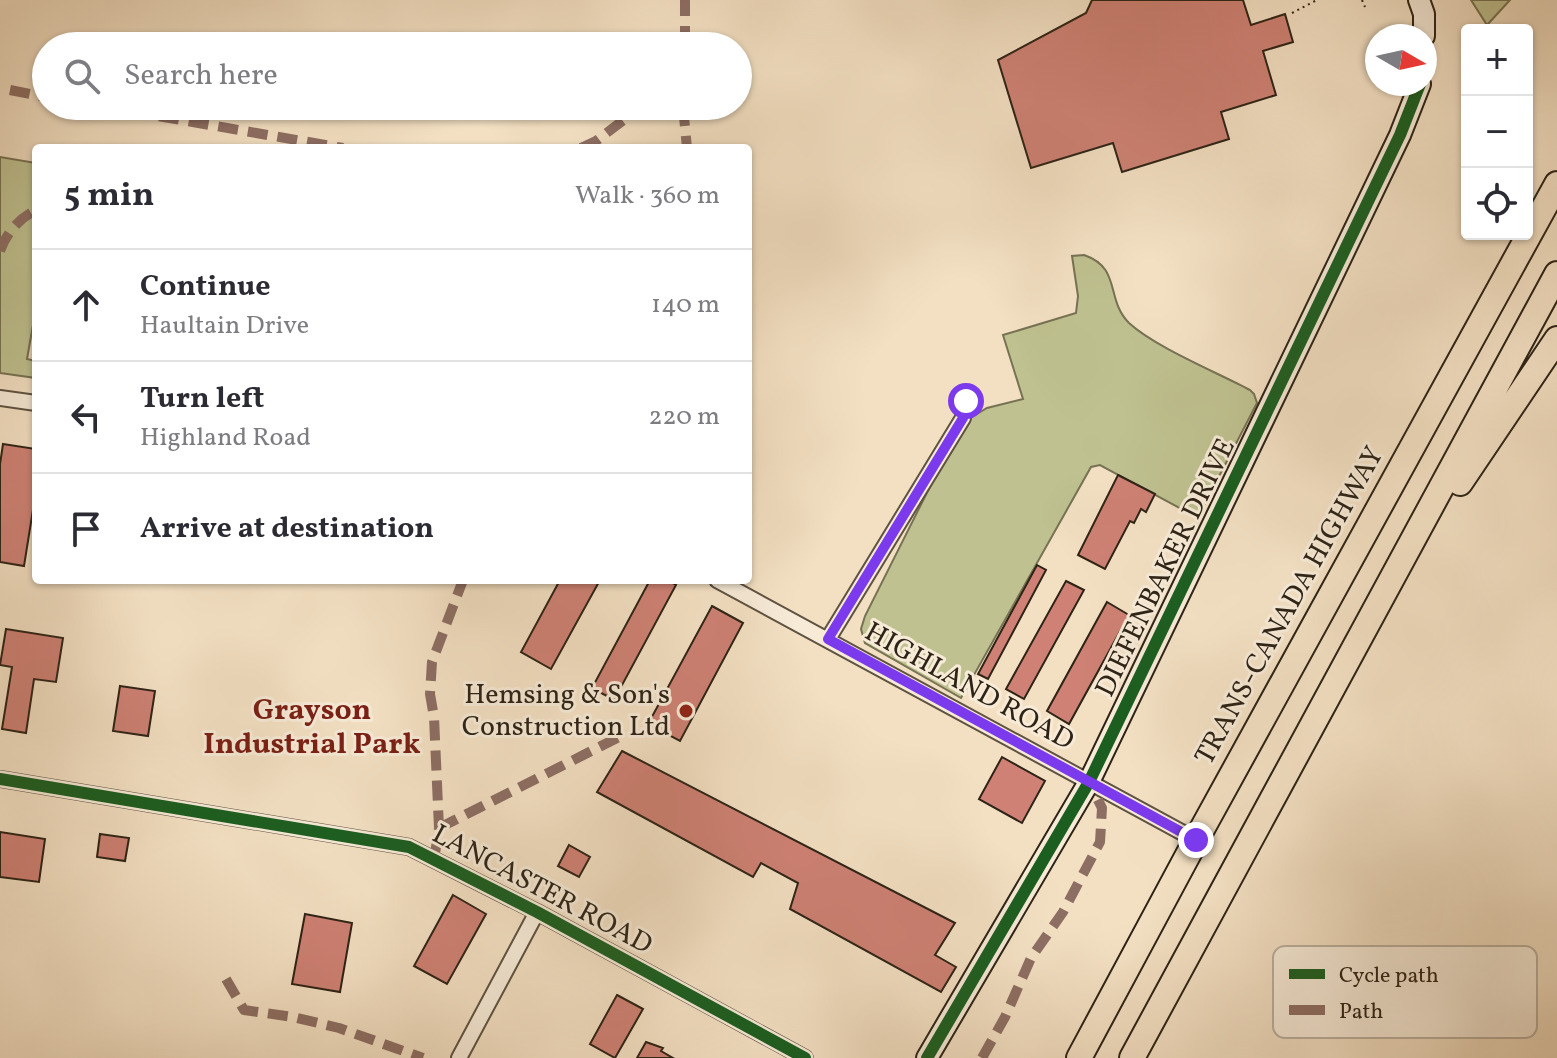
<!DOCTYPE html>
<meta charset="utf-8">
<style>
:root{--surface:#fff;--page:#f7f7f7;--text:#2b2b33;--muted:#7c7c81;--line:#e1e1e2}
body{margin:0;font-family:Vollkorn,serif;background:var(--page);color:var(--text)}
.controls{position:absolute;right:24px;top:24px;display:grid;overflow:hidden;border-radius:8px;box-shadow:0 2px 6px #0004}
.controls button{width:72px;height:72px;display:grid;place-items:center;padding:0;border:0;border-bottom:2px solid var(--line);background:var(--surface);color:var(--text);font:40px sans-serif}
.compass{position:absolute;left:1365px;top:24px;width:72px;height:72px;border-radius:50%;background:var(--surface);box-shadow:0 2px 6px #0004;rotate:99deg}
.stop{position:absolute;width:24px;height:24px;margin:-18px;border:6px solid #7c3aed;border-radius:50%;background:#fff}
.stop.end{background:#7c3aed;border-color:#fff;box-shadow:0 2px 8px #0008}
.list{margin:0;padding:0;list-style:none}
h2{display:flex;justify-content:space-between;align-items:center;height:104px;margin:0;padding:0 32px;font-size:34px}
h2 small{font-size:26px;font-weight:400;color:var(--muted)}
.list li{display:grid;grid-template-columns:52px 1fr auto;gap:24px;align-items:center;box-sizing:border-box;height:112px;padding:0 32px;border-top:2px solid var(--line)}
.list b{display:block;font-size:30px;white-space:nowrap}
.list p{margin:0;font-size:26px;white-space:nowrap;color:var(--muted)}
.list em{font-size:26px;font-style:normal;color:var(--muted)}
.icon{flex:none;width:44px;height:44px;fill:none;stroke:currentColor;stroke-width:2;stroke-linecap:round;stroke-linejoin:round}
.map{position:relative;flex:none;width:1557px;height:1058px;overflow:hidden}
.search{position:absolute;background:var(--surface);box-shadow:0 2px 6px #0004;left:32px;top:32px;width:720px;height:88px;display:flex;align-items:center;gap:20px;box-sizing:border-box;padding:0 28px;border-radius:44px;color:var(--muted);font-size:30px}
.panel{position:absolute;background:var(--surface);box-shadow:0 2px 6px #0004;left:32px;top:144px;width:720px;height:440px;border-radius:8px}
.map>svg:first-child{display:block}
.green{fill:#bfc190;stroke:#767253;stroke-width:2}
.building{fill:#ce8174;stroke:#2d2316;stroke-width:2}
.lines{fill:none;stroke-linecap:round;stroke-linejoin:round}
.street-casing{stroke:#5e5241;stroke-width:18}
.secondary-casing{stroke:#2d2316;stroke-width:24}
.highway-casing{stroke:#2d2316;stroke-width:28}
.path{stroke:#2d2316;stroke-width:2;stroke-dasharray:2 4;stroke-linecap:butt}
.street{stroke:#f7ebd8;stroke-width:14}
.secondary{stroke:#f7ebd8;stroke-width:20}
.highway{stroke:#f3e0c3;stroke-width:24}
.quiet{stroke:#8d6e63;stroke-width:10;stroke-dasharray:20 10;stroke-linecap:butt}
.cycleway-casing{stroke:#f7ebd8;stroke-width:17}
.cycleway{stroke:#1b5e20;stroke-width:12}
.route{stroke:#7c3aed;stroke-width:10}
.poi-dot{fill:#8f2418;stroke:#f7ebd8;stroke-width:3}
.labels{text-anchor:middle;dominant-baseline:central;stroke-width:6;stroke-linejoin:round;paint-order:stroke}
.street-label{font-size:28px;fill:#2d2316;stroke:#f7ebd8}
.poi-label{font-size:28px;fill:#2d2316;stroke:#f7ebd8;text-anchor:end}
.neighbourhood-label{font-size:30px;font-weight:bold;fill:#7a1f14;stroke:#f7ebd8}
.key{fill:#f7ebd8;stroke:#baaf9e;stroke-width:2}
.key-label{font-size:22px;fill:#2d2316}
</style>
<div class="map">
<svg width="1557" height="1058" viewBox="0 0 1557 1058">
<rect width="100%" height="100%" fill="#f3e0c3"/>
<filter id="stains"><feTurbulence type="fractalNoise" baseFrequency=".0025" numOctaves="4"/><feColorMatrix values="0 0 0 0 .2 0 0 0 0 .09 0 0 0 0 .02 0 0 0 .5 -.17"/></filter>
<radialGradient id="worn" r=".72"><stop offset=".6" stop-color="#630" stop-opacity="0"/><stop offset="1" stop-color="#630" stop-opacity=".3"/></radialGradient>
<path class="green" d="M 1471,0 L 1510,0 L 1487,25 Z
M 0,157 L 36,163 L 36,308 L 27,359 L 36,361 L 36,378 L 0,373 Z
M 1084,255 C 1122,268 1105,299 1129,323 C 1155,347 1216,372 1250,390 L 1254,394 L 1257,403 L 1199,515 L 1187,512 L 1100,465 L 1091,467 L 961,698 L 865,643 L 861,629 L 865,616 L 962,423 L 987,408 L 1023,399 L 1003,335 L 1076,313 L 1078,296 L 1072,256 Z"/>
<path class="building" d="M 1092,0 L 1243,0 L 1251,25 L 1285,14 L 1293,42 L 1263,51 L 1276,95 L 1221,112 L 1229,139 L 1122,172 L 1113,143 L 1031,168 L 998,60 L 1086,13 Z
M 3,444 L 36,449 L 36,491 L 24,566 L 0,562 L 0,464 Z
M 1118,475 L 1155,494 L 1146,512 L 1141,509 L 1134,523 L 1130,521 L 1105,569 L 1078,555 Z
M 1037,565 L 1046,570 L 988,679 L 978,674 Z
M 560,580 L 600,580 L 551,669 L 521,652 Z
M 650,580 L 667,580 L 676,585 L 614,700 L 592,688 Z
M 1066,581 L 1084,590 L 1024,699 L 1006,689 Z
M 1107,602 L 1129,615 L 1069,724 L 1047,711 Z
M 712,606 L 743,623 L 680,741 L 648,724 Z
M 6,629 L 63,638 L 56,682 L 34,679 L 26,733 L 2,729 L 12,667 L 0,665 Z
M 120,686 L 155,691 L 148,736 L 113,731 Z
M 622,751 L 955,923 L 935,955 L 956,967 L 941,992 L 790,909 L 798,883 L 761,863 L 753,877 L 597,792 Z
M 1002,757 L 1045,781 L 1022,823 L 979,799 Z
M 0,832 L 45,839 L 39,882 L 0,877 Z
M 100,834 L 129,838 L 125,861 L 97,857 Z
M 569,845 L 590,857 L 579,877 L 558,866 Z
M 453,895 L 486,914 L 447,984 L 414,966 Z
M 305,914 L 352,923 L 340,992 L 292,984 Z
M 617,995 L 643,1009 L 615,1058 L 590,1044 Z
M 646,1042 L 663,1048 L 661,1051 L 673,1058 L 637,1058 Z"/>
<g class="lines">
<g class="street-casing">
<path id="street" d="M 0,398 L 36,403
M 717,580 L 1196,840
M 828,639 L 963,418 L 966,401
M 0,779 L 409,847 L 537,912 L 805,1058
M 459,1058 L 537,912"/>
</g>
<g class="secondary-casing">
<path id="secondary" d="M 1419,0 L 1424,14 L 1424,36
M 927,1058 L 1089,782 L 1400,135 L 1420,84"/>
</g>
<g class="highway-casing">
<path id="highway" d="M 1460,483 L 1557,339
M 1079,1058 L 1196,840 L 1557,184
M 1132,1058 L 1557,274"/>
</g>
<path class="path" d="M 1362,0 L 1365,7
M 1292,13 L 1317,0"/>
<use href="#street" class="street"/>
<use href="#secondary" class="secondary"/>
<use href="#highway" class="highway"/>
<path class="quiet" d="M 685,46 L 685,0
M 10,90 L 46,97
M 100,106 L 343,148
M 683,106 L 687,148
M 581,148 L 596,141 L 642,106
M 0,251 C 6,234 19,218 36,210
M 439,828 L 625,734
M 434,860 L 439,828 L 434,717 L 430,694 L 432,662 L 463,580
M 226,979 L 244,1010 L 293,1017 L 339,1028 L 423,1058
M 982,1058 L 1005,1017 L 1031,958 L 1063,912 L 1100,842 L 1102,808 L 1089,782"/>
<g class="cycleway-casing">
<path id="cycleway" d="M 0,779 L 409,847 L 537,912 L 805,1058
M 927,1058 L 1089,782 L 1400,135 L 1420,84"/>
</g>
<use href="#cycleway" class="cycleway"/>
</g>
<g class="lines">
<path class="route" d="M 966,401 L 963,418 L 828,639 L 1196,840"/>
</g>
<circle class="poi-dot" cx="686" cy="711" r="8"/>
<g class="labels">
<g class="street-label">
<text transform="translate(1166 568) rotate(-64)">DIEFENBAKER DRIVE</text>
<text transform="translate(1290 606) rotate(-61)">TRANS-CANADA HIGHWAY</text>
<text transform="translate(969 687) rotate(29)">HIGHLAND ROAD</text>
<text transform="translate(542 890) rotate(28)">LANCASTER ROAD</text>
</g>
<g class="poi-label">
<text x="670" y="695">Hemsing &amp; Son's<tspan x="670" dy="32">Construction Ltd</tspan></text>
</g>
<g class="neighbourhood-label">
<text x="312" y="711">Grayson<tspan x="312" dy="34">Industrial Park</tspan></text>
</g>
</g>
<rect x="1273" y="946" width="264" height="92" rx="12" class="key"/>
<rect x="1289" y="969" width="36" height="10" fill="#1b5e20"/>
<rect x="1289" y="1005" width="36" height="10" fill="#8d6e63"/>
<g class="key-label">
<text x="1339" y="982">Cycle path</text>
<text x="1339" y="1018">Path</text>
</g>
<rect width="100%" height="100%" filter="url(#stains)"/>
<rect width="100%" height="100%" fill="url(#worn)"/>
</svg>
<div class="controls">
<button>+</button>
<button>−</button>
<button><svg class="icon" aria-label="locate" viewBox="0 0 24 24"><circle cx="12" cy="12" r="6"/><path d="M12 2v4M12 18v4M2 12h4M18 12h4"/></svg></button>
</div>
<svg class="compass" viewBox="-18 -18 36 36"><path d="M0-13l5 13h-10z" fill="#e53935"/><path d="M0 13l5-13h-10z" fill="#7c7c81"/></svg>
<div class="stop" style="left:966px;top:401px"></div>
<div class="stop end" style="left:1196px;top:840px"></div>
<div class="search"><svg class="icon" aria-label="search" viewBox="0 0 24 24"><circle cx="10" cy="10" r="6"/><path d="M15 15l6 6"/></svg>Search here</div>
<section class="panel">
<h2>5 min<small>Walk · 360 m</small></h2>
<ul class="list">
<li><svg class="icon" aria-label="ahead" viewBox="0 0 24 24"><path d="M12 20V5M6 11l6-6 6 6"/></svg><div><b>Continue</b><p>Haultain Drive</p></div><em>140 m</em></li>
<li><svg class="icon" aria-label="left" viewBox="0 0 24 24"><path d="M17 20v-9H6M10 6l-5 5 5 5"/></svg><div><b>Turn left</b><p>Highland Road</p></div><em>220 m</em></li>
<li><svg class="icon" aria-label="arrive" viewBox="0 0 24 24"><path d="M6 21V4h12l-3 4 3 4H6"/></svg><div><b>Arrive at destination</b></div></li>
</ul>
</section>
</div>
